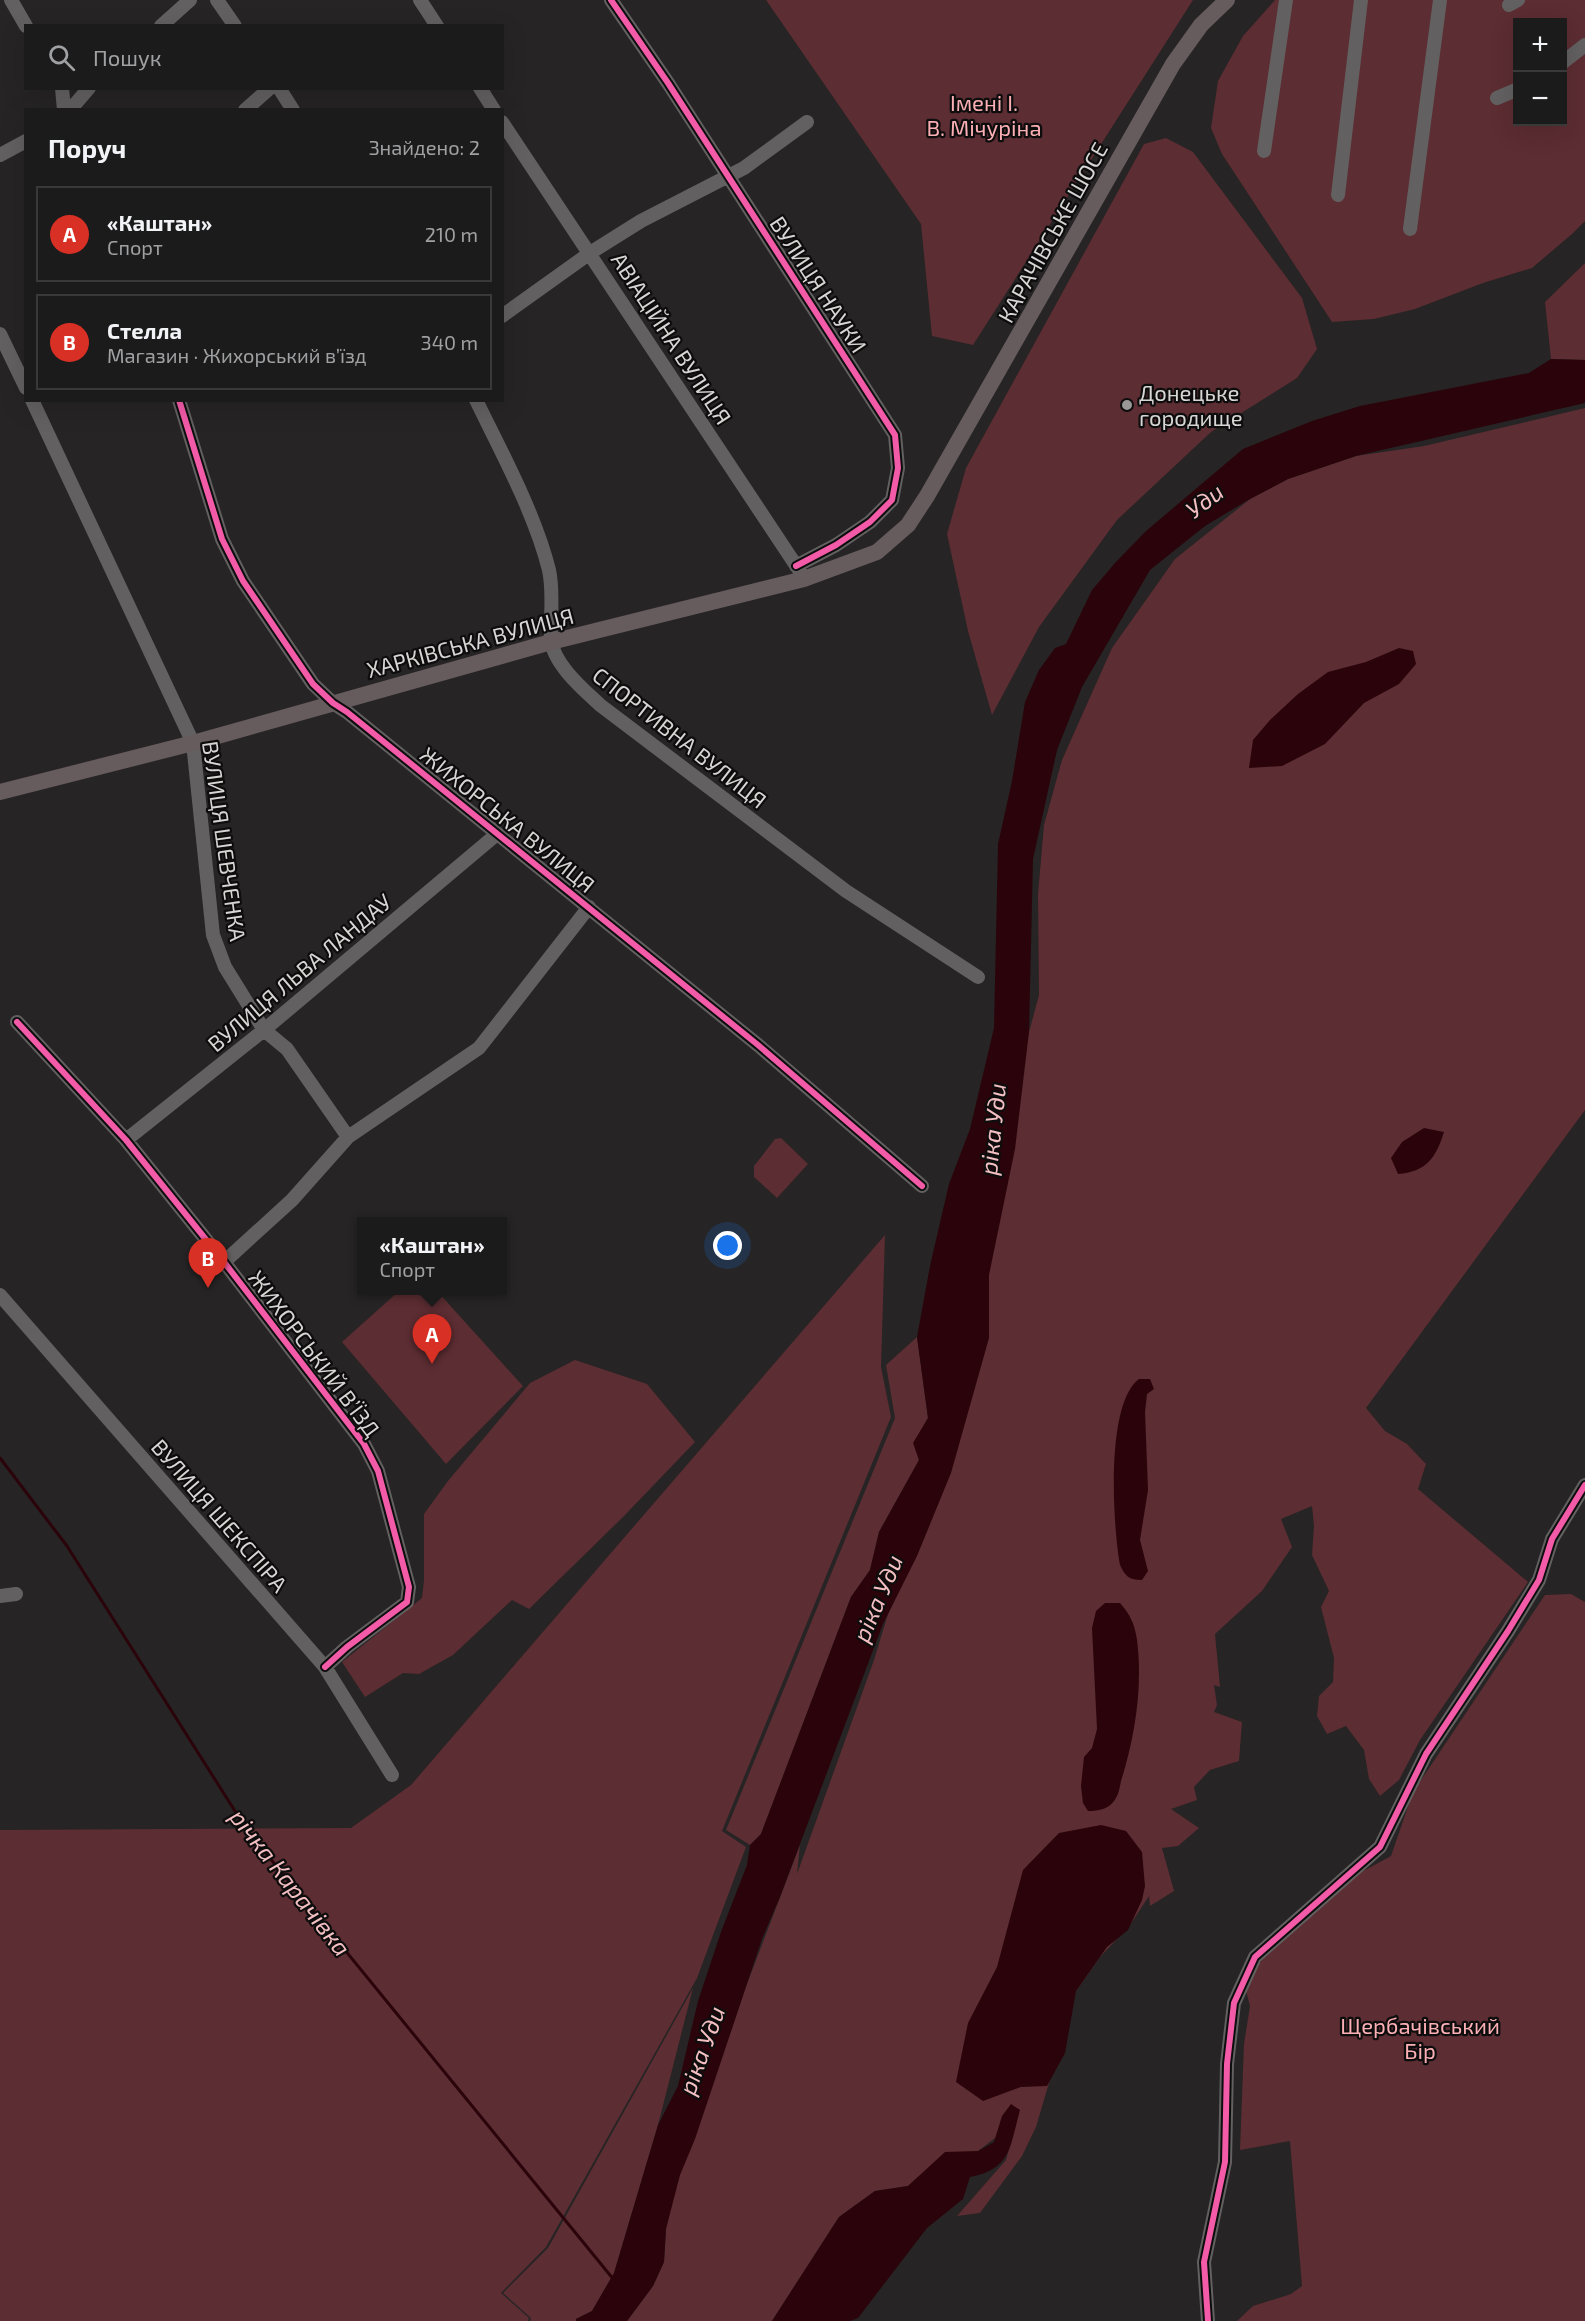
<!DOCTYPE html>
<html lang="uk">
<meta charset="utf-8">
<style>
:root{--surface:#1c1b1b;--page:#292828;--text:#f1f3f6;--muted:#a0a1a3;--line:#3a393a;--accent:#d93025}
body{margin:0;font-family:"Exo 2",sans-serif;background:var(--page);color:var(--text)}
.controls{position:absolute;right:18px;top:18px;display:grid;overflow:hidden;border-radius:0px;box-shadow:0 6px 24px #0002}
.controls button{width:54px;height:54px;display:grid;place-items:center;padding:0;border:0;border-bottom:2px solid var(--line);background:var(--surface);color:var(--text);font:30px sans-serif}
.you{position:absolute;left:728px;top:1246px;width:21px;height:21px;margin:-15px;border:4px solid #fff;border-radius:50%;background:#1a73e8;box-shadow:0 0 0 9px #1a73e833}
.badge{display:grid;place-items:center;width:39px;height:39px;border-radius:50%;background:var(--accent);color:#fff;font-size:20px;font-weight:700}
.pin{position:absolute;translate:-50% -50px;filter:drop-shadow(0 2px 3px #0008)}
.pin::after{content:'';position:absolute;top:32px;width:21px;height:18px;background:inherit;clip-path:polygon(0 0,100% 0,50% 100%)}
.popup{position:absolute;left:357px;top:1217px;width:150px;height:78px;box-sizing:border-box;display:grid;place-content:center;border-radius:0px;background:var(--surface);filter:drop-shadow(0 2px 4px #0005);font-size:20px;white-space:nowrap;color:var(--muted)}
.popup b{font-size:22px;color:var(--text)}
.popup::after{content:'';position:absolute;left:50%;top:100%;margin-left:-12px;border:12px solid transparent;border-top-color:var(--surface)}
.list{margin:0;padding:0;list-style:none}
h2{display:flex;justify-content:space-between;align-items:center;height:78px;margin:0;padding:0 24px;font-size:26px}
h2 small{font-size:20px;font-weight:400;color:var(--muted)}
.list li{display:grid;grid-template-columns:39px 1fr auto;gap:18px;align-items:center;box-sizing:border-box;height:96px;margin:0 12px 12px;padding:0 12px;border:2px solid var(--line);border-radius:0px}
.list b{display:block;font-size:22px;white-space:nowrap}
.list p{margin:0;font-size:20px;white-space:nowrap;color:var(--muted)}
.list em{font-size:20px;font-style:normal;color:var(--muted)}
.icon{flex:none;width:33px;height:33px;fill:none;stroke:currentColor;stroke-width:2;stroke-linecap:round;stroke-linejoin:round}
.map{position:relative;flex:none;width:1585px;height:2321px;overflow:hidden}
.search{position:absolute;background:var(--surface);box-shadow:0 6px 24px #0002;left:24px;top:24px;width:480px;height:66px;display:flex;align-items:center;gap:15px;box-sizing:border-box;padding:0 21px;border-radius:0px;color:var(--muted);font-size:22px}
.panel{position:absolute;background:var(--surface);box-shadow:0 6px 24px #0002;left:24px;top:108px;width:480px;height:294px;border-radius:0px}
.map>svg:first-child{display:block}
.green{fill:#5c2d32;fill-rule:evenodd}
.water{fill:#2b040b}
.lines{fill:none;stroke-linecap:round;stroke-linejoin:round}
.stream{stroke:#2b040b;stroke-width:3}
.minor{stroke:#626060;stroke-width:14}
.major{stroke:#665b5d;stroke-width:16}
.cycleway-casing{stroke:#0e0d0d;stroke-width:10}
.cycleway{stroke:#f35aa7;stroke-width:6}
.poi-dot{fill:#9a9797;stroke:#0e0d0d;stroke-width:2}
.labels{text-anchor:middle;dominant-baseline:central;stroke-width:4.5;stroke-linejoin:round;paint-order:stroke}
.park-label{font-size:22px;fill:#fcafb4;stroke:#0e0d0d}
.street-label{font-size:22px;fill:#d8d5d5;stroke:#0e0d0d}
.poi-label{font-size:22px;fill:#d8d5d5;stroke:#0e0d0d;text-anchor:start}
.water-label{font-size:24px;font-style:italic;fill:#f4bfc2;stroke:#0e0d0d}
</style>
<div class="map">
<svg width="1585" height="2321" viewBox="0 0 1585 2321">
<rect width="100%" height="100%" fill="#262424"/>
<path class="green" d="M 766,0 L 1193,0 L 973,345 L 932,336 L 921,224 Z
M 1275,0 L 1585,0 L 1585,221 L 1572,234 L 1532,268 L 1483,283 L 1415,309 L 1374,319 L 1332,322 L 1222,154 L 1211,128 L 1218,81 L 1243,36 ZM 1518,22 L 1562,22 L 1562,122 L 1518,122 Z
M 1166,138 L 1193,152 L 1302,298 L 1317,349 L 1297,378 L 1211,432 L 1117,520 L 1039,627 L 992,715 L 968,631 L 947,534 L 966,468 L 1144,144 Z
M 1585,263 L 1585,360 L 1551,359 L 1545,302 Z
M 1585,408 L 1585,1110 L 1366,1408 L 1385,1431 L 1407,1444 L 1426,1464 L 1418,1489 L 1528,1582 L 1420,1740 L 1399,1780 L 1380,1796 L 1369,1779 L 1364,1750 L 1346,1726 L 1327,1734 L 1317,1716 L 1319,1696 L 1333,1682 L 1334,1658 L 1321,1607 L 1329,1591 L 1312,1555 L 1314,1526 L 1312,1506 L 1281,1519 L 1292,1547 L 1262,1591 L 1215,1634 L 1220,1687 L 1214,1685 L 1217,1705 L 1214,1712 L 1242,1722 L 1239,1761 L 1210,1770 L 1194,1787 L 1197,1800 L 1171,1809 L 1199,1828 L 1178,1846 L 1162,1848 L 1174,1891 L 1150,1906 L 1149,1896 L 1130,1925 L 1100,1957 L 1076,1991 L 1036,2127 L 1022,2156 L 980,2213 L 957,2216 L 1006,2160 L 1019,2111 L 995,2138 L 978,2151 L 918,2177 L 908,2186 L 875,2191 L 839,2217 L 772,2321 L 627,2321 L 653,2286 L 664,2262 L 666,2229 L 674,2181 L 706,2104 L 745,1989 L 800,1845 L 797,1874 L 874,1660 L 888,1614 L 927,1531 L 1029,1032 L 1039,995 L 1038,894 L 1044,825 L 1062,760 L 1112,648 L 1175,559 L 1250,499 L 1288,479 L 1356,456 L 1424,446 Z
M 781,1138 L 808,1164 L 777,1198 L 754,1177 L 754,1166 L 775,1139 Z
M 885,1235 L 881,1367 L 891,1417 L 722,1831 L 746,1847 L 697,1978 L 546,2247 L 501,2293 L 529,2318 L 528,2321 L 0,2321 L 0,1830 L 351,1828 L 411,1785 Z
M 399,1291 L 437,1291 L 523,1386 L 446,1464 L 342,1342 Z
M 917,1337 L 928,1418 L 914,1443 L 919,1460 L 879,1532 L 870,1570 L 851,1597 L 761,1834 L 750,1845 L 726,1830 L 895,1418 L 886,1365 Z
M 575,1360 L 647,1384 L 695,1442 L 623,1517 L 529,1609 L 512,1600 L 453,1655 L 419,1674 L 403,1673 L 365,1697 L 342,1662 L 422,1598 L 424,1580 L 424,1514 L 448,1481 L 530,1383 Z
M 1571,1594 L 1585,1602 L 1585,2321 L 1237,2321 L 1253,2306 L 1291,2294 L 1302,2286 L 1290,2141 L 1240,2150 L 1244,2044 L 1250,2006 L 1244,1983 L 1270,1950 L 1356,1875 L 1391,1856 L 1413,1792 L 1545,1595 Z
M 693,1988 L 658,2125 L 614,2273 L 592,2311 L 576,2319 L 576,2321 L 530,2321 L 531,2318 L 503,2293 L 548,2248 Z"/>
<path class="water" d="M 1551,359 L 1585,360 L 1585,403 L 1356,456 L 1288,479 L 1250,499 L 1205,526 L 1150,570 L 1082,687 L 1057,750 L 1033,859 L 1029,1032 L 1015,1149 L 989,1275 L 989,1338 L 951,1473 L 917,1556 L 883,1624 L 780,1897 L 762,1939 L 695,2139 L 680,2175 L 666,2229 L 664,2262 L 653,2286 L 627,2321 L 576,2321 L 576,2319 L 592,2311 L 614,2273 L 658,2125 L 678,2086 L 698,2001 L 721,1932 L 747,1865 L 750,1845 L 761,1834 L 851,1597 L 870,1570 L 879,1532 L 919,1460 L 913,1443 L 928,1418 L 917,1337 L 930,1266 L 949,1184 L 970,1129 L 994,1028 L 998,844 L 1012,781 L 1025,702 L 1039,670 L 1055,648 L 1066,644 L 1092,590 L 1115,563 L 1146,531 L 1243,449 L 1312,421 L 1360,406 L 1529,373 Z
M 1399,648 L 1413,651 L 1416,664 L 1399,684 L 1364,703 L 1325,744 L 1282,766 L 1249,768 L 1253,740 L 1270,720 L 1298,694 L 1328,672 L 1366,662 Z
M 1424,1128 L 1444,1132 C 1436,1158 1426,1172 1398,1174 L 1391,1158 L 1402,1142 Z
M 1139,1379 L 1150,1379 L 1154,1389 L 1147,1394 L 1145,1412 L 1148,1490 L 1140,1540 L 1148,1571 L 1142,1580 C 1129,1580 1125,1576 1120,1565 C 1113,1527 1105,1404 1139,1379 Z
M 1105,1603 L 1120,1603 C 1130,1614 1135,1625 1137,1640 C 1143,1686 1135,1737 1121,1781 C 1120,1786 1119,1793 1116,1798 C 1110,1809 1099,1811 1088,1811 L 1083,1803 L 1081,1786 L 1084,1757 L 1092,1748 L 1097,1729 L 1092,1628 L 1096,1611 Z
M 1101,1825 L 1126,1831 L 1142,1852 L 1145,1886 L 1142,1900 L 1128,1930 L 1107,1947 L 1076,1991 L 1065,2053 L 1047,2086 L 1021,2087 L 983,2101 L 956,2082 L 968,2023 L 997,1967 L 1023,1870 L 1059,1833 Z
M 1011,2104 L 1020,2110 C 1010,2145 1012,2169 970,2177 L 963,2199 L 927,2228 L 858,2318 L 850,2321 L 772,2321 L 839,2217 L 875,2191 L 908,2186 L 945,2152 L 978,2151 L 994,2142 L 1002,2116 Z"/>
<g class="lines">
<path class="stream" d="M 0,1458 L 67,1546 L 247,1830 L 614,2280"/>
<path class="minor" d="M 11,0 L 26,26
M 217,0 L 235,26
M 420,0 L 437,26
M 611,0 L 668,83 L 895,435 L 898,468 L 892,500 L 870,522 L 836,545 L 796,566
M 1509,5 L 1518,0
M 161,26 L 190,0
M 1562,63 L 1585,45
M 62,88 L 64,110
M 279,88 L 293,110
M 480,88 L 494,110
M 1497,98 L 1518,89
M 70,110 L 89,88
M 245,110 L 270,88
M 502,122 L 801,573
M 1264,151 L 1286,0
M 0,155 L 26,141
M 1338,195 L 1361,0
M 1410,229 L 1440,0
M 502,316 L 590,253 L 641,221 L 744,168 L 807,122
M 0,334 L 26,388
M 32,400 L 193,743 L 213,935 L 225,967 L 264,1030 L 287,1049 L 348,1137
M 179,400 L 222,539 L 243,581 L 313,684 L 333,703 L 347,712 L 758,1045 L 922,1186
M 476,400 C 502,453 535,514 549,570 C 554,593 550,616 551,639 C 553,664 583,689 600,705 L 846,891 L 978,977
M 17,1022 L 126,1140 L 224,1262 L 364,1444 L 378,1471 L 409,1587 L 407,1602 L 347,1647 L 325,1667
M 126,1140 L 264,1030 L 497,834
M 224,1262 L 292,1200 L 348,1137 L 479,1048 L 589,907
M 0,1295 L 325,1667 L 392,1775
M 0,1596 L 16,1594
M 1208,2321 L 1204,2262 L 1225,2162 L 1227,2064 L 1234,2003 L 1255,1957 L 1380,1847 L 1426,1754 L 1508,1631 L 1539,1580 L 1552,1539 L 1585,1485"/>
<path class="major" d="M 0,792 L 193,743 L 551,642 L 804,579 L 877,552 L 908,525 L 927,496 L 1173,64 L 1201,25 L 1227,0"/>
<g class="cycleway-casing">
<path id="cycleway" d="M 611,0 L 668,83 L 895,435 L 898,468 L 892,500 L 870,522 L 836,545 L 796,566
M 179,400 L 222,539 L 243,581 L 313,684 L 333,703 L 347,712 L 758,1045 L 922,1186
M 17,1022 L 126,1140 L 224,1262 L 364,1444 L 378,1471 L 409,1587 L 407,1602 L 347,1647 L 325,1667
M 1208,2321 L 1204,2262 L 1225,2162 L 1227,2064 L 1234,2003 L 1255,1957 L 1380,1847 L 1426,1754 L 1508,1631 L 1539,1580 L 1552,1539 L 1585,1485"/>
</g>
<use href="#cycleway" class="cycleway"/>
</g>
<circle class="poi-dot" cx="1127" cy="405" r="6"/>
<g class="labels">
<g class="park-label">
<text x="984" y="102">Імені І.<tspan x="984" dy="25">В. Мічуріна</tspan></text>
<text x="1420" y="2025">Щербачівський<tspan x="1420" dy="25">Бір</tspan></text>
</g>
<g class="street-label">
<text transform="translate(1052 232) rotate(-61)">КАРАЧІВСЬКЕ ШОСЕ</text>
<text transform="translate(819 284) rotate(57)">ВУЛИЦЯ НАУКИ</text>
<text transform="translate(672 338) rotate(57)">АВІАЦІЙНА ВУЛИЦЯ</text>
<text transform="translate(470 642) rotate(-15)">ХАРКІВСЬКА ВУЛИЦЯ</text>
<text transform="translate(680 737) rotate(38)">СПОРТИВНА ВУЛИЦЯ</text>
<text transform="translate(508 819) rotate(39)">ЖИХОРСЬКА ВУЛИЦЯ</text>
<text transform="translate(225 841) rotate(82)">ВУЛИЦЯ ШЕВЧЕНКА</text>
<text transform="translate(299 972) rotate(-40)">ВУЛИЦЯ ЛЬВА ЛАНДАУ</text>
<text transform="translate(315 1353) rotate(53)">ЖИХОРСЬКИЙ В’ЇЗД</text>
<text transform="translate(220 1515) rotate(49)">ВУЛИЦЯ ШЕКСПІРА</text>
</g>
<g class="poi-label">
<text x="1139" y="392">Донецьке<tspan x="1139" dy="25">городище</tspan></text>
</g>
<g class="water-label">
<text transform="translate(1204 500) rotate(-37)">Уди</text>
<text transform="translate(992 1129) rotate(-84)">ріка Уди</text>
<text transform="translate(877 1598) rotate(-67)">ріка Уди</text>
<text transform="translate(291 1882) rotate(52)">річка Карачівка</text>
<text transform="translate(701 2050) rotate(-70)">ріка Уди</text>
</g>
</g>
</svg>
<div class="controls">
<button>+</button>
<button>−</button>
</div>
<div class="you"></div>
<div class="pin badge" style="left:432px;top:1364px">A</div>
<div class="popup"><b>«Каштан»</b>Спорт</div>
<div class="pin badge" style="left:208px;top:1288px">B</div>
<div class="search"><svg class="icon" aria-label="search" viewBox="0 0 24 24"><circle cx="10" cy="10" r="6"/><path d="M15 15l6 6"/></svg>Пошук</div>
<section class="panel">
<h2>Поруч<small>Знайдено: 2</small></h2>
<ul class="list">
<li><span class="badge">A</span><div><b>«Каштан»</b><p>Спорт</p></div><em>210 m</em></li>
<li><span class="badge">B</span><div><b>Стелла</b><p>Магазин · Жихорський в’їзд</p></div><em>340 m</em></li>
</ul>
</section>
</div>
